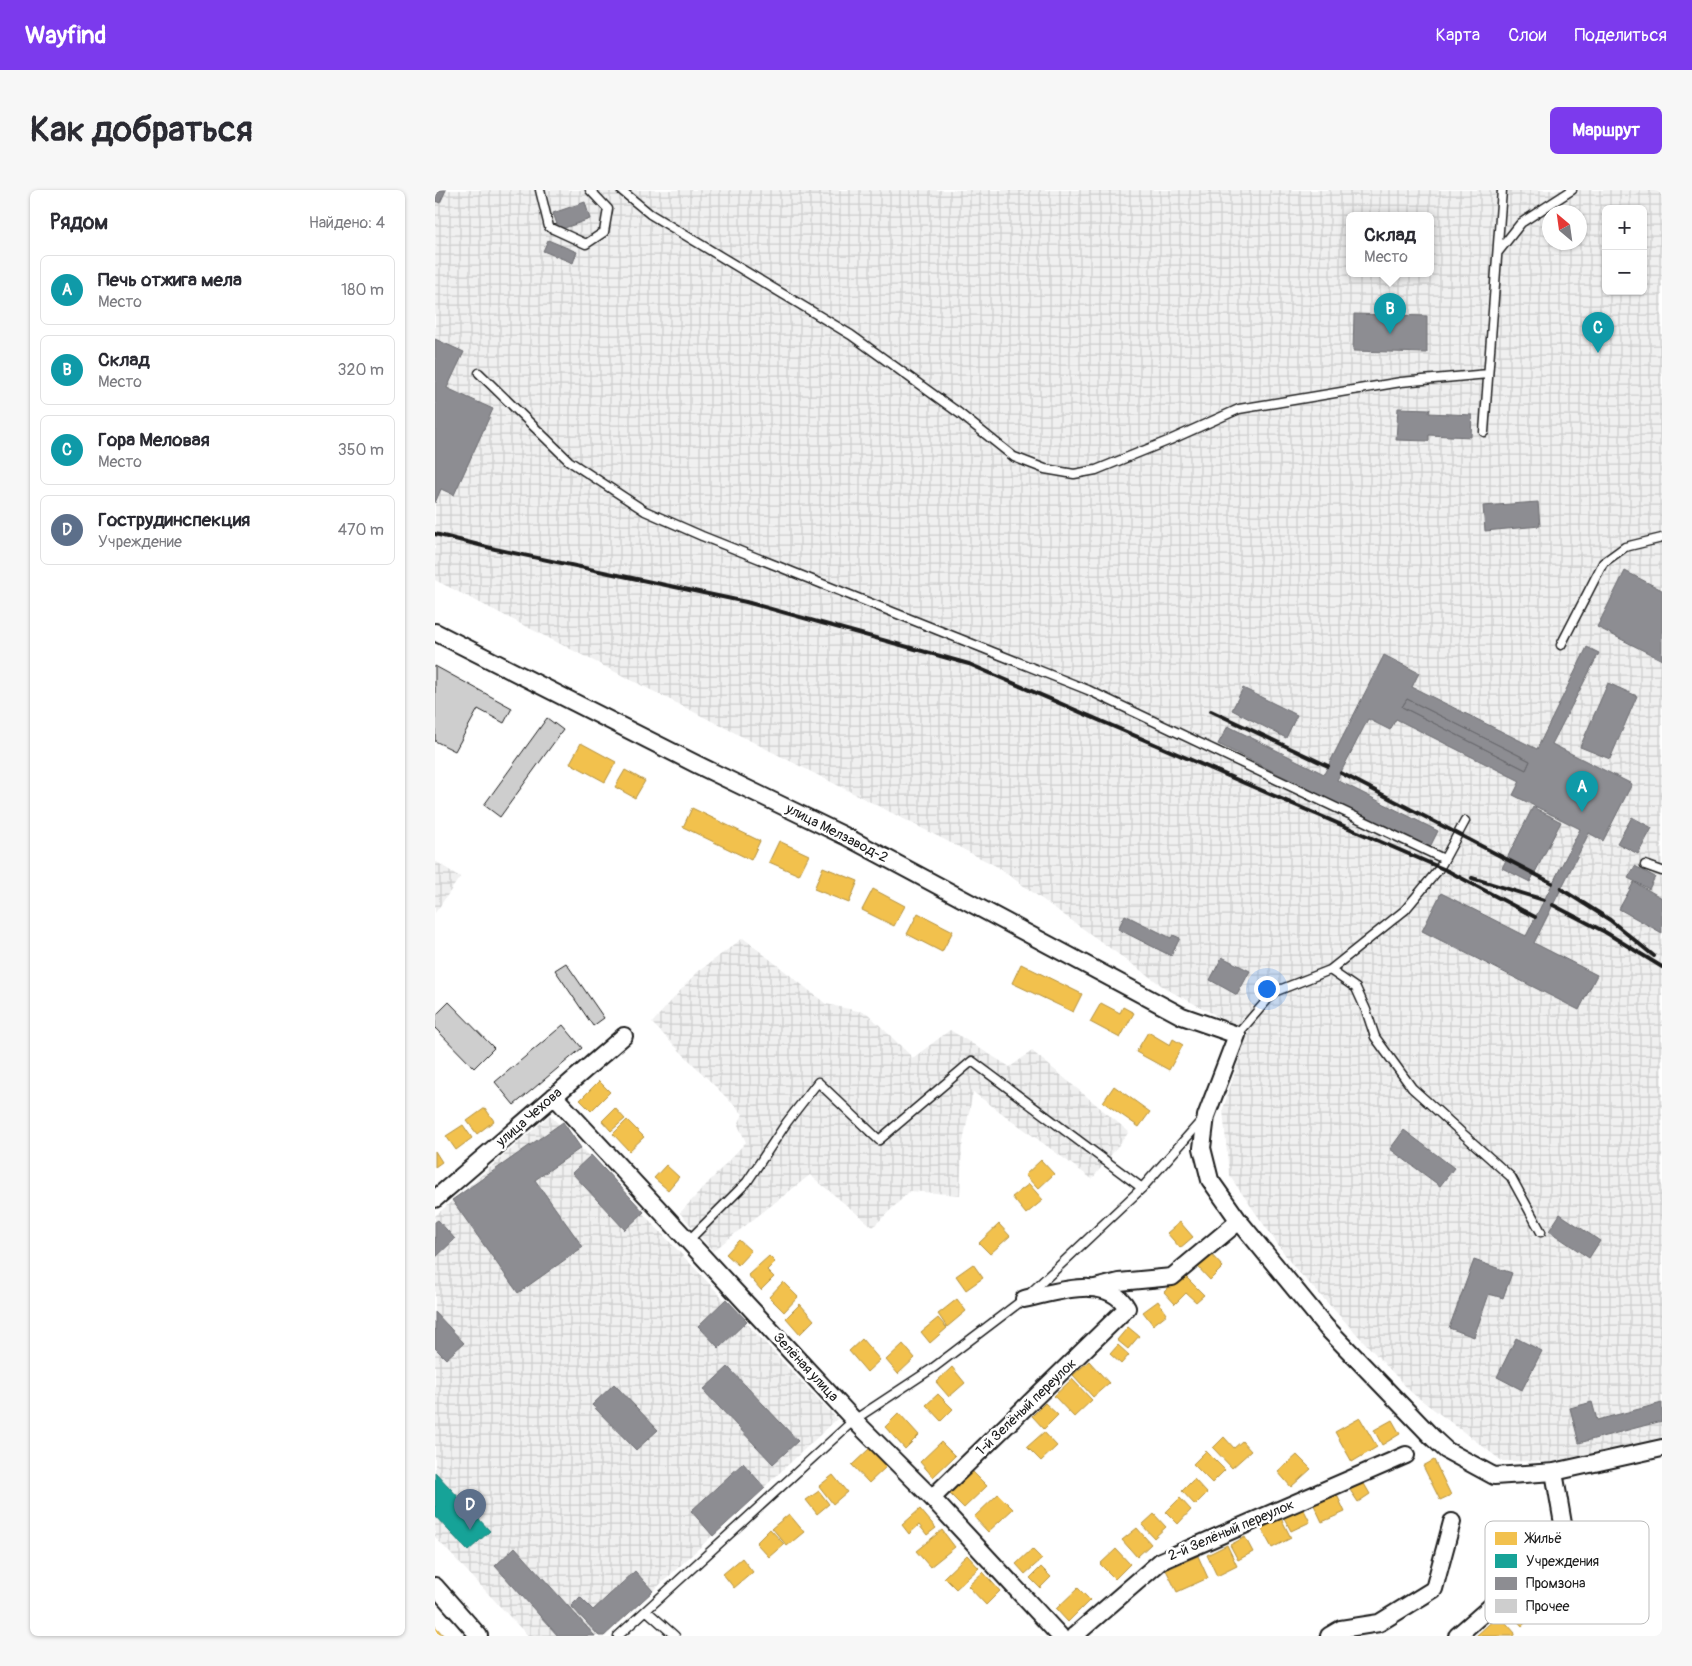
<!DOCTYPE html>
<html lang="ru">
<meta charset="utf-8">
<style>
:root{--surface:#fff;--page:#f7f7f7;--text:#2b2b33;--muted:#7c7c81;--line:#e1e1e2;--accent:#7c3aed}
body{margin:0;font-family:Pangolin,sans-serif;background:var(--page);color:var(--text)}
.controls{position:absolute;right:15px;top:15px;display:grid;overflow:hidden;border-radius:8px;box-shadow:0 1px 4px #0004}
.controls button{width:45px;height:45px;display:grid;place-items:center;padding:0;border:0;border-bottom:1px solid var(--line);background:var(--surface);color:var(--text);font:25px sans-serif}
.compass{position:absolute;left:1107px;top:15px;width:45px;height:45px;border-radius:50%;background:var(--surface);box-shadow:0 1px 4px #0004;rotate:331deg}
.you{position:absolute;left:831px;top:798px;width:18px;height:18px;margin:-12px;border:4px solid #fff;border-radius:50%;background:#1a73e8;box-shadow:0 0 0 8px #1a73e833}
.badge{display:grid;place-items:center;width:32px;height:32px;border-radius:50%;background:var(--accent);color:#fff;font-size:16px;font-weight:700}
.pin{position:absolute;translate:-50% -41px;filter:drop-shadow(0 1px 2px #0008)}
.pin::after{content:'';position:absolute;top:26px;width:18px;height:15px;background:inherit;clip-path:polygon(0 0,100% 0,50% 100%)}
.popup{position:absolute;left:911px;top:22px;width:88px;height:65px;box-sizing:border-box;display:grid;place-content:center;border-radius:8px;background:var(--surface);filter:drop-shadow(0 1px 4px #0005);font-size:16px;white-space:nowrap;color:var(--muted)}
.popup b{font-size:19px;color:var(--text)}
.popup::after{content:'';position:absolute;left:50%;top:100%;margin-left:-10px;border:10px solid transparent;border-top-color:var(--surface)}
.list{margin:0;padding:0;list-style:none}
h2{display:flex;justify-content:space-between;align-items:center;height:65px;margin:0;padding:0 20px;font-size:21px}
h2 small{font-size:16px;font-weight:400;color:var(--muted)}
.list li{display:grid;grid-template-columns:32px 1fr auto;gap:15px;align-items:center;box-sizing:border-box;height:70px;margin:0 10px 10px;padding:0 10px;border:1px solid var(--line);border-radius:8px}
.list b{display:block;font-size:19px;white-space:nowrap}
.list p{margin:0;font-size:16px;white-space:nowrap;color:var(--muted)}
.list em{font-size:16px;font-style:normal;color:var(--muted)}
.map{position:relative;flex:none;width:1227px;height:1446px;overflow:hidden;border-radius:8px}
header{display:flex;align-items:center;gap:30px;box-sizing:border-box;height:70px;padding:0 25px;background:var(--accent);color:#fff}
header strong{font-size:24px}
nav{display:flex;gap:28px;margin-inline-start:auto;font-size:18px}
.intro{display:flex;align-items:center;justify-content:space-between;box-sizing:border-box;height:120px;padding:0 30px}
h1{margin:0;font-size:35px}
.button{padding:12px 22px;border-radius:8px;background:var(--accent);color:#fff;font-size:18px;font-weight:700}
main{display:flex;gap:30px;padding:0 30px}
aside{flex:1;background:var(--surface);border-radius:8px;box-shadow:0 1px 4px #0004}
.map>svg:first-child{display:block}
.industrial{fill:url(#industrial-grid);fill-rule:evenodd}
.homes{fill:#f2c14e;stroke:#b2903f}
.public{fill:#17a398;stroke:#187a73}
.industry{fill:#8d8d92;stroke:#6b6b6f;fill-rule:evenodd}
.building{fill:#cecece;stroke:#1c1c1c}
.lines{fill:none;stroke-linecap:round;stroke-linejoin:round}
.lane-casing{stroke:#1c1c1c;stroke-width:11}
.street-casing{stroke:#1c1c1c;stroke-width:20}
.lane{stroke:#fff;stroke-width:8}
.street{stroke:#fff;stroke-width:16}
.rail{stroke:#1c1c1c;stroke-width:4}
.labels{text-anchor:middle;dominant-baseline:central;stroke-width:5;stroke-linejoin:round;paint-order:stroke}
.street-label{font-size:14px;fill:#1c1c1c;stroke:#fff}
.key{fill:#fff;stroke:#bbb;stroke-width:1}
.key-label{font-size:14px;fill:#1c1c1c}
</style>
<header>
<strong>Wayfind</strong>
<nav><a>Карта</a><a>Слои</a><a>Поделиться</a></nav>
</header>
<div class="intro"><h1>Как добраться</h1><a class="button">Маршрут</a></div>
<main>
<aside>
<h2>Рядом<small>Найдено: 4</small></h2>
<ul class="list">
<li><span class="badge" style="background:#0f9aa8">A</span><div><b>Печь отжига мела</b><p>Место</p></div><em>180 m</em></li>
<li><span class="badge" style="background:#0f9aa8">B</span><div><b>Склад</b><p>Место</p></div><em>320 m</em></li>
<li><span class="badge" style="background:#0f9aa8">C</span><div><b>Гора Меловая</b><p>Место</p></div><em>350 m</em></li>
<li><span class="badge" style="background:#5c6f8a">D</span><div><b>Гострудинспекция</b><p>Учреждение</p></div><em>470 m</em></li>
</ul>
</aside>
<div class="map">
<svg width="1227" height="1446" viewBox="0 0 1227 1446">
<defs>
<pattern id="industrial-grid" width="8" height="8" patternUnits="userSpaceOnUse" patternTransform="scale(1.25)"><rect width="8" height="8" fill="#f0f0f0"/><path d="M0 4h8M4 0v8" fill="none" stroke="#cdcdcd"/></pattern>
</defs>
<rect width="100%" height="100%" fill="#fff"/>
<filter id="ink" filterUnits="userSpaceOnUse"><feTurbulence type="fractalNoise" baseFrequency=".02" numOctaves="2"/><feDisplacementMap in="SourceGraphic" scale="10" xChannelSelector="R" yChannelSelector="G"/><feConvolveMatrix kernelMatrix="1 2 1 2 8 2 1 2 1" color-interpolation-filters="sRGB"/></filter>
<g filter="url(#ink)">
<path class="industrial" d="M 0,0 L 1227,0 L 1227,1250 L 1134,1272 L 1067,1271 L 977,1203 L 858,1076 L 794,985 L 788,919 L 813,842 L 733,800 L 561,676 L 0,390 ZM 1171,19 L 1208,19 L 1208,101 L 1171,101 ZM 1114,22 L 1144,22 L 1144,52 L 1114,52 ZM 915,25 L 995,25 L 995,83 L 915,83 Z
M 0,671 L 25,687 L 0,723 Z
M 308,748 L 391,814 L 432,823 L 478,868 L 515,840 L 575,877 L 597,861 L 694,942 L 657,989 L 538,902 L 527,957 L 525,1005 L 475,1001 L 438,1037 L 375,985 L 278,1061 L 245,1023 L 311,952 L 303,935 L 308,924 L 217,833 L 260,784 Z
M 115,925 L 402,1229 L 170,1446 L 93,1446 L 0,1347 L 0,1026 Z"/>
<path class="homes" d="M 146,553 L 181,572 L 170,592 L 135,573 Z
M 190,580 L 210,591 L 200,608 L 180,597 Z
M 257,618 L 325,651 L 316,670 L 248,637 Z
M 344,651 L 374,665 L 364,685 L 334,672 Z
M 388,677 L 423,691 L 414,713 L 379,699 Z
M 438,699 L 470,716 L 459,736 L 427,720 Z
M 483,723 L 518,741 L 507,762 L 472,744 Z
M 586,774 L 647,804 L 638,822 L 577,793 Z
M 666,813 L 685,823 L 688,817 L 699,823 L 685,848 L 655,832 Z
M 713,842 L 735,855 L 738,849 L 748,855 L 734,880 L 701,862 Z
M 164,891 L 175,902 L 156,921 L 145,910 Z
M 679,896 L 715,922 L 704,937 L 668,912 Z
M 50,918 L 59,931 L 42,944 L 32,931 Z
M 180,918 L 190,929 L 176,941 L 167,931 Z
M 192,930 L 209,947 L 194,961 L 178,944 Z
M 28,935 L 37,948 L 21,960 L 11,946 Z
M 0,961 L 7,972 L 0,977 Z
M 606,970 L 619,984 L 603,999 L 590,985 Z
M 231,975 L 244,987 L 233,1000 L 219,988 Z
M 594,994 L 608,1010 L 591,1024 L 577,1007 Z
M 745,1032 L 758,1047 L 745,1058 L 732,1043 Z
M 564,1034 L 575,1046 L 555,1064 L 544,1053 Z
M 304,1050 L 316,1061 L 303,1075 L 291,1064 Z
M 774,1062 L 788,1077 L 775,1090 L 761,1075 Z
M 334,1066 L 340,1072 L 332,1080 L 339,1087 L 326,1100 L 313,1085 Z
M 538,1074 L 548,1088 L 531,1100 L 521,1086 Z
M 748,1084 L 769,1105 L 761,1112 L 751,1103 L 740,1114 L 729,1102 Z
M 348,1092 L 363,1107 L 349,1122 L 334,1107 Z
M 522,1109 L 531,1121 L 512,1137 L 503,1124 Z
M 723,1111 L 732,1124 L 718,1135 L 708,1122 Z
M 365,1114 L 379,1130 L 365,1144 L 351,1128 Z
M 503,1128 L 512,1138 L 495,1153 L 486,1142 Z
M 693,1137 L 704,1146 L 693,1159 L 682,1150 Z
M 427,1149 L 445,1170 L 432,1182 L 414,1161 Z
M 468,1154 L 480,1168 L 463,1184 L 451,1170 Z
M 683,1155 L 694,1165 L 686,1174 L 675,1164 Z
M 654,1171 L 674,1193 L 658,1207 L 638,1185 Z
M 517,1177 L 530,1193 L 514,1207 L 501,1192 Z
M 637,1189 L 657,1210 L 639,1227 L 619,1206 Z
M 503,1204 L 518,1219 L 506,1231 L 491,1215 Z
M 610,1213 L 623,1225 L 609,1239 L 597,1226 Z
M 464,1223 L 484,1245 L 470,1259 L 450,1237 Z
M 925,1228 L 942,1257 L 917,1272 L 900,1242 Z
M 957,1230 L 965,1244 L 947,1255 L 939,1240 Z
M 609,1242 L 622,1256 L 606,1271 L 592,1257 Z
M 789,1247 L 799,1258 L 807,1251 L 816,1261 L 797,1278 L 778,1258 Z
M 506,1252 L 520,1266 L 498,1287 L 485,1272 Z
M 435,1258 L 452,1276 L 434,1293 L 417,1275 Z
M 771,1261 L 790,1280 L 777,1293 L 758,1274 Z
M 862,1265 L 876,1279 L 856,1297 L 843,1282 Z
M 999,1270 L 1016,1305 L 1005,1310 L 988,1276 Z
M 537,1281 L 552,1296 L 529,1318 L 514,1303 Z
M 398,1285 L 412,1302 L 398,1314 L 384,1296 Z
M 759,1289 L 772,1303 L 760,1315 L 747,1301 Z
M 928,1292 L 935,1304 L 923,1312 L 915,1300 Z
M 384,1301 L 394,1314 L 382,1324 L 371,1310 Z
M 563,1304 L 578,1319 L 553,1342 L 539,1327 Z
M 902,1305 L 910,1322 L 887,1332 L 879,1315 Z
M 745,1308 L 756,1320 L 743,1334 L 731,1322 Z
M 868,1318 L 875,1332 L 856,1341 L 849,1328 Z
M 485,1319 L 501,1338 L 492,1345 L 484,1335 L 474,1344 L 467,1335 Z
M 354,1324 L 369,1342 L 352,1356 L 337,1338 Z
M 719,1324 L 731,1337 L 719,1348 L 707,1335 Z
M 846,1328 L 856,1348 L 837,1358 L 826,1338 Z
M 702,1338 L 716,1354 L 702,1367 L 687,1350 Z
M 335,1339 L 349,1354 L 334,1367 L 321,1353 Z
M 507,1340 L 520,1357 L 495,1377 L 481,1361 Z
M 810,1347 L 818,1362 L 803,1370 L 795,1355 Z
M 792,1355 L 802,1376 L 782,1386 L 772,1365 Z
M 597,1359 L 607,1369 L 590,1384 L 581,1374 Z
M 681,1359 L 695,1374 L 680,1389 L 665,1374 Z
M 1138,1363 L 1153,1380 L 1126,1402 L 1112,1385 Z
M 532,1365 L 544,1378 L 521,1399 L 509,1387 Z
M 763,1366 L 773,1388 L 742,1402 L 731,1380 Z
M 307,1368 L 318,1382 L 299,1398 L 288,1384 Z
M 606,1377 L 616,1387 L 605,1398 L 595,1388 Z
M 548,1382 L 565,1401 L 551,1415 L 533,1396 Z
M 1100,1396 L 1114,1411 L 1087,1436 L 1073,1420 Z
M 643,1398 L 655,1410 L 633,1432 L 621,1419 Z
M 1064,1425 L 1080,1443 L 1078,1446 L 1041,1446 Z
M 0,1436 L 9,1446 L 0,1446 Z"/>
<path class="public" d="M 0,1282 L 55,1341 L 33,1361 L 0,1326 Z"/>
<path class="industry" d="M 0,0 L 11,0 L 5,13 L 0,11 Z
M 150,12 L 155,29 L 124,40 L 118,23 Z
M 113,50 L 142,62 L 138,73 L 108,61 Z
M 919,124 L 992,126 L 992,163 L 918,161 Z
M 0,149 L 29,162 L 12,198 L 58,219 L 19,305 L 6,299 L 0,313 Z
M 963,218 L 995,219 L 994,223 L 1037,225 L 1036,247 L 994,245 L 994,251 L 961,250 Z
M 1103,312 L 1105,336 L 1050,341 L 1048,316 Z
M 1190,381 L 1227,400 L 1227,470 L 1162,437 Z
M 1152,457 L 1164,463 L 1117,554 L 1197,594 L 1168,651 L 1154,643 L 1099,753 L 1162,785 L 1144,820 L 987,741 L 1006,703 L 1091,746 L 1145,639 L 1078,605 L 1085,591 L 961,529 L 955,540 L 933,529 L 902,590 L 1003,641 L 994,659 L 783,554 L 793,536 L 889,584 L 949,465 L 984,483 L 977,497 L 1102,559 ZM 972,509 L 1095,571 L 1091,580 L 967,517 Z
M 1173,493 L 1202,506 L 1175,569 L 1145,557 Z
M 808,498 L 862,525 L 851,548 L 797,520 Z
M 972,509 L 1095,571 L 1091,580 L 967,517 Z
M 1098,617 L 1126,632 L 1095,692 L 1067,678 Z
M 1197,627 L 1217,638 L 1203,664 L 1182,653 Z
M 1200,676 L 1220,687 L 1214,699 L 1193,688 Z
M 1199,692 L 1227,708 L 1227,743 L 1184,719 Z
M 690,725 L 736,748 L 738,745 L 745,748 L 736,766 L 683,739 Z
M 787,767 L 815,781 L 802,805 L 775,790 Z
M 128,932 L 146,958 L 100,990 L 148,1057 L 83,1103 L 17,1010 Z
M 969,940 L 1019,978 L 1005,996 L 955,959 Z
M 156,965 L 209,1022 L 190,1040 L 137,983 Z
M 1125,1024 L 1165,1051 L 1154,1068 L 1114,1041 Z
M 3,1030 L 20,1049 L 0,1068 L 0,1032 Z
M 1039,1070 L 1077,1083 L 1068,1108 L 1054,1104 L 1039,1147 L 1014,1138 Z
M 291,1109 L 312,1131 L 284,1158 L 263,1136 Z
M 0,1122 L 29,1153 L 11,1169 L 0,1158 Z
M 1081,1148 L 1107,1161 L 1087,1200 L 1062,1187 Z
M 293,1177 L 363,1251 L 338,1274 L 268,1200 Z
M 179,1194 L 223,1240 L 201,1260 L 157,1215 Z
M 1157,1212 L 1162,1230 L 1227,1213 L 1227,1231 L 1144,1253 L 1135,1218 Z
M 308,1273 L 330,1298 L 278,1346 L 256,1321 Z
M 80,1357 L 160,1446 L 123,1446 L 60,1376 Z
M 200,1381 L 218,1401 L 169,1446 L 164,1446 L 136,1416 L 145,1407 L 158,1420 Z"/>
<path class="building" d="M 0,476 L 77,518 L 69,533 L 43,519 L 20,561 L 0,551 Z
M 112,528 L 128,540 L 65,627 L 49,615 Z
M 131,773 L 169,828 L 158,836 L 120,780 Z
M 14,812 L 59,858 L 39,878 L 0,838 L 0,826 Z
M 128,835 L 147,858 L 79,915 L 60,892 Z"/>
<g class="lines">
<g class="lane-casing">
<path id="lane" d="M 105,0 L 114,37 L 151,54 L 169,42 L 173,19 L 155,0
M 186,0 L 215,24 L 416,145 L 524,223 L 579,267 L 610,279 L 639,284 L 661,280 L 735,250 L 804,219 L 966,192 L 1053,184
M 1063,62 L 1086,33 L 1137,0
M 44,183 L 134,271 L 210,321 L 267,346 L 653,500 L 1009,669
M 1049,242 L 1067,0
M 1126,455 L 1168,373 L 1190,357 L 1227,348
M 1210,675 L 1227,681
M 895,780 L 921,798 L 931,820 L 940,847 L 977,898 L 1076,987 L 1106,1042
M 802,845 L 839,802 L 895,780 L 970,720 L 1004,679 L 1030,631
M 253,1051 L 312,992 L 352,932 L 383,892 L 444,950 L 537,871 L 707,998
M 212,1421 L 240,1446
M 183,1446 L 419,1230 L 498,1178 L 589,1109 L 707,998 L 768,929"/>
</g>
<g class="street-casing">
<path id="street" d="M 0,442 L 261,574 L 410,646 L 747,826 L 802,845 L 771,926 L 767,958 L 775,990 L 804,1031 L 891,1137 L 998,1248 L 1011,1260 L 1059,1286 L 1119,1282 L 1227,1258
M 119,906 L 419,1230 L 497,1308 L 625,1446
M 0,1009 L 189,846
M 660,1098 L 684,1092 L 737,1087 L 804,1031
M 497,1308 L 692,1118 C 673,1083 619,1103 589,1109
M 0,1396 L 44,1446
M 639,1446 L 726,1371 L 971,1265
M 894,1446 L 906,1439 L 944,1433 L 999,1399 L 1017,1332
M 1022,1446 L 1131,1351 L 1119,1282"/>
</g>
<use href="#lane" class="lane"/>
<use href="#street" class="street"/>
<path class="rail" d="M 0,344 L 60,359 L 311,412 L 534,474 L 1013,681 L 1100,727
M 776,521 L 893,576
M 906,583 L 1117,693
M 1037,688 L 1109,710
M 1126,699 L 1175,730 L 1219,766
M 1118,715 L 1170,742 L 1227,777"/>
</g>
</g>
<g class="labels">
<g class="street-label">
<text transform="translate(402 643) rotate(27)">улица Мелзавод-2</text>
<text transform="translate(94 927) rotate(-41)">улица Чехова</text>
<text transform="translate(371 1177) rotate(47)">Зелёная улица</text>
<text transform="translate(591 1217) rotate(-44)">1-й Зелёный переулок</text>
<text transform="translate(796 1340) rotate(-23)">2-й Зелёный переулок</text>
</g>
</g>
<rect x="1050" y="1331" width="164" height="103" rx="8" class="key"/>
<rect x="1060" y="1342" width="22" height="13" fill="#f2c14e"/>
<rect x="1060" y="1364" width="22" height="14" fill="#17a398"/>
<rect x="1060" y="1387" width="22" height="13" fill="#8d8d92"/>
<rect x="1060" y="1409" width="22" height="14" fill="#cecece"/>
<g class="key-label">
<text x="1091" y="1353">Жильё</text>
<text x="1091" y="1376">Учреждения</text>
<text x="1091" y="1398">Промзона</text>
<text x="1091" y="1421">Прочее</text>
</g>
</svg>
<div class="controls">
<button>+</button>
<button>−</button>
</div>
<svg class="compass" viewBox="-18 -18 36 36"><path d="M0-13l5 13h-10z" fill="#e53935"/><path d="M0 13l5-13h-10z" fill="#7c7c81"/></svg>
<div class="you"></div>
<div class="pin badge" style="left:1147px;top:622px;background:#0f9aa8">A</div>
<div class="pin badge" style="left:955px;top:144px;background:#0f9aa8">B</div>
<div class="popup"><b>Склад</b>Место</div>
<div class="pin badge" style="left:1163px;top:163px;background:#0f9aa8">C</div>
<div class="pin badge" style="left:35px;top:1340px;background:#5c6f8a">D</div>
</div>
</main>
